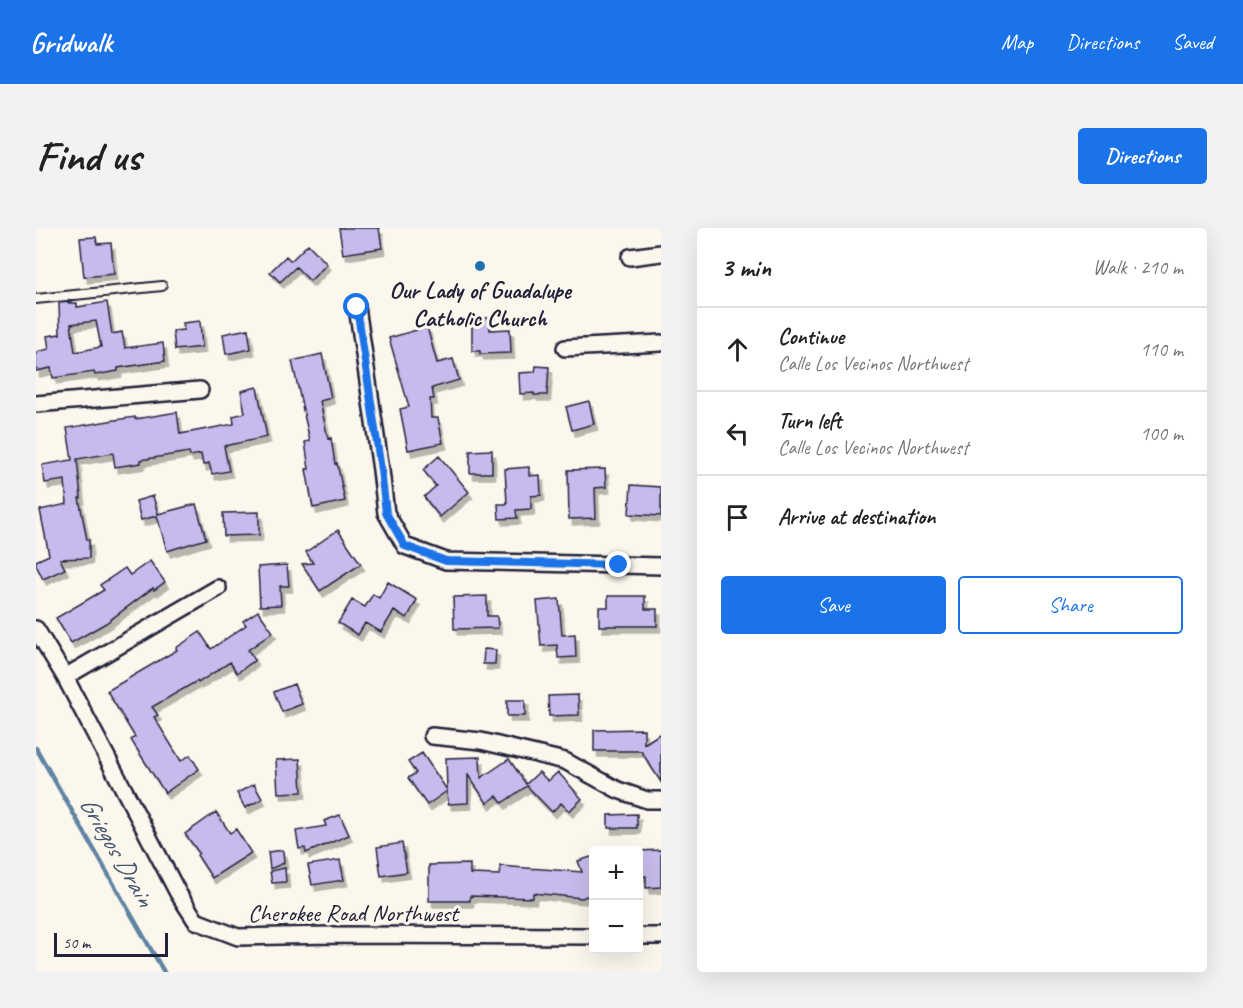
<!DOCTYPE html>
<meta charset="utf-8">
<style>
:root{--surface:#fff;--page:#f2f2f2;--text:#222;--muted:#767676;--line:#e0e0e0;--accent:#1a73e8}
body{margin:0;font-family:Caveat,sans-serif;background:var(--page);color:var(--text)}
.controls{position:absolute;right:18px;bottom:18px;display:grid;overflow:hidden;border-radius:6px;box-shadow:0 6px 24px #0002}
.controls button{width:54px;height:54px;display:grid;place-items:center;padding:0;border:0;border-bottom:2px solid var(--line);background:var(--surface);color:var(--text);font:30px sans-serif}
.scale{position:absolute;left:18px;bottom:15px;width:114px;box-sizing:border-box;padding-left:6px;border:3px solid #22223b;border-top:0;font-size:16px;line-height:21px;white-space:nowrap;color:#22223b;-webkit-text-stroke:4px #fbf7ec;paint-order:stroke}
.stop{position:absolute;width:18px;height:18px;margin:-14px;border:4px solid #1a73e8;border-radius:50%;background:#fff}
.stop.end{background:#1a73e8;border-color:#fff;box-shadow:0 2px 6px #0008}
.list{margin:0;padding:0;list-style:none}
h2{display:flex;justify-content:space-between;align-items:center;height:78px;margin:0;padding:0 24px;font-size:26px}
h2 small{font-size:20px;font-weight:400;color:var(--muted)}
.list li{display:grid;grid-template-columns:39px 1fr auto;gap:18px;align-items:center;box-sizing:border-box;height:84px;padding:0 24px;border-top:2px solid var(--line)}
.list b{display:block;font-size:22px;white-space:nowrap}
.list p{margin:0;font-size:20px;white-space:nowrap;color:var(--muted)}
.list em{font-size:20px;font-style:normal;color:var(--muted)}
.actions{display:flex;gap:12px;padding:18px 24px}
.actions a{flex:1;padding:14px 0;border:2px solid var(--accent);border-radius:6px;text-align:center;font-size:21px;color:var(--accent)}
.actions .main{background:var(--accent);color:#fff}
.icon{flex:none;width:33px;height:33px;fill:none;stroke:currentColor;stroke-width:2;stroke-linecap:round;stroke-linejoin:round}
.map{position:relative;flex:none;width:625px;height:744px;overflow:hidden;border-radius:6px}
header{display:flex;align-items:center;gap:36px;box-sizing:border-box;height:84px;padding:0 30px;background:var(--accent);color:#fff}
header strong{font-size:28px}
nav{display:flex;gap:33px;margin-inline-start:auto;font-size:21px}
.intro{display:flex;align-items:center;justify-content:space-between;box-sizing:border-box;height:144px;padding:0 36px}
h1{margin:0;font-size:42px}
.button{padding:15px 27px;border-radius:6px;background:var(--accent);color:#fff;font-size:21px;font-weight:700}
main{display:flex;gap:36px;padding:0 36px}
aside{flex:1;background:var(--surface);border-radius:6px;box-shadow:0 6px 24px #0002}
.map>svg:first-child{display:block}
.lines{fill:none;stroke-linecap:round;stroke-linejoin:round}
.stream{stroke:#5f83a3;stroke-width:4.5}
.building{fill:#c7bbed;stroke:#22223b;stroke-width:1.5;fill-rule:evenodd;filter:url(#shadow)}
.service-casing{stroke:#22223b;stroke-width:12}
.minor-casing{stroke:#22223b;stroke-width:20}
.service{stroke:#fbf7ec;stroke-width:8}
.minor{stroke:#fbf7ec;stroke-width:15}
.route{stroke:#1a73e8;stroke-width:8}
.poi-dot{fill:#1f6fb2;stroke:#fbf7ec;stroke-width:2}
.labels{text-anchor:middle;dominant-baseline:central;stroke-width:6;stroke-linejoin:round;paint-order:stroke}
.poi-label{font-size:24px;font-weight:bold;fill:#22223b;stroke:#fbf7ec}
.street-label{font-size:24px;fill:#22223b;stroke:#fbf7ec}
.water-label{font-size:26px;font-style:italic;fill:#41536f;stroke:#fbf7ec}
</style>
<header>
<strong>Gridwalk</strong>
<nav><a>Map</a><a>Directions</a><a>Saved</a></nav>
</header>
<div class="intro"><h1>Find us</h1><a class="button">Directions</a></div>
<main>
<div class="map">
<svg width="625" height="744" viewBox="0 0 625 744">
<defs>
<filter id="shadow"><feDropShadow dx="3.5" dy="6" stdDeviation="0" flood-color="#0004"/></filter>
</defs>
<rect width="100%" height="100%" fill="#fbf7ec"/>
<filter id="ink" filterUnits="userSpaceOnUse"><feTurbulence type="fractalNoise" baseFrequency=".0167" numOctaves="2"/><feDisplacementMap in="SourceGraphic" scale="12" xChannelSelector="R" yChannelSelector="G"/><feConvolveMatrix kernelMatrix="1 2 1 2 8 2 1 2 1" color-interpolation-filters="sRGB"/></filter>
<g filter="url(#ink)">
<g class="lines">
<path class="stream" d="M 0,520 L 128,744"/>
</g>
<path class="building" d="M 303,0 L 343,0 L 346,20 L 307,26 Z
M 60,9 L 61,16 L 75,15 L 78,46 L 48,49 L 44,10 Z
M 272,16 L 291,36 L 274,53 L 260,39 L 244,54 L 234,44 L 250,28 L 255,33 Z
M 33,74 L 33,75 L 41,75 L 41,79 L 71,74 L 76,106 L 86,104 L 89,120 L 127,115 L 129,133 L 82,140 L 82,143 L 59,147 L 58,144 L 17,150 L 15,140 L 0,143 L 0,124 L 13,121 L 11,108 L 24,106 L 23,75 ZM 60,93 L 65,119 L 39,124 L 35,96 Z
M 436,90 L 453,90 L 454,102 L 474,101 L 475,125 L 444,126 L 444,123 L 436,123 Z
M 164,93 L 166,119 L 139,122 L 137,103 L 148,102 L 147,95 Z
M 391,99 L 401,135 L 417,131 L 423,152 L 396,160 L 398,171 L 394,171 L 395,190 L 402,190 L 407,215 L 372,222 L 364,181 L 373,179 L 353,110 Z
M 212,101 L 215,121 L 190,126 L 187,106 Z
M 286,126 L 295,170 L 284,173 L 292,211 L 295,210 L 299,236 L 301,235 L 309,273 L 277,280 L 270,241 L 273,241 L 269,214 L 274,213 L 256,133 Z
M 500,138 L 513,139 L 511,167 L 498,167 L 498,165 L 484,166 L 483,145 L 499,144 Z
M 221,159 L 231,209 L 188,218 L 193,243 L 176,246 L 173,235 L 167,237 L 165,226 L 154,228 L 153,224 L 105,232 L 105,235 L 79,239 L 77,225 L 41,231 L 45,270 L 43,270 L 51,312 L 53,312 L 53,330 L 24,331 L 29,341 L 7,351 L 0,337 L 0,333 L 13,327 L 4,282 L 31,276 L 29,252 L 9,255 L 6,237 L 36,232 L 31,200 L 79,192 L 99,189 L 99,191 L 141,184 L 144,206 L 198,196 L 197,188 L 209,185 L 205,163 Z
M 553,173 L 558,196 L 536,202 L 530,179 Z
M 456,222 L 456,245 L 434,245 L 434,223 Z
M 403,228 L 433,264 L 404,289 L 388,269 L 400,258 L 387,242 Z
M 493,239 L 493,248 L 504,247 L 505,267 L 495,268 L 495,281 L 480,282 L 481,290 L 463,291 L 462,276 L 471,276 L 469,241 Z
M 569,241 L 570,259 L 559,260 L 560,290 L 533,291 L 532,242 Z
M 595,257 L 625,259 L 625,288 L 593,286 Z
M 117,268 L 122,286 L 160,276 L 170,311 L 131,323 L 121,288 L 105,292 L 100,273 Z
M 223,284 L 223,307 L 188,308 L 187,285 Z
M 302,302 L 325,336 L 284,363 L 266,336 L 277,335 L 270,324 Z
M 114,333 L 129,354 L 118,362 L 117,360 L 70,395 L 35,415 L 20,390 L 68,362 L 64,357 L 89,340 L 94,347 Z
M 251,337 L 253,358 L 244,358 L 245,377 L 224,378 L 222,339 Z
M 352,354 L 381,372 L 371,390 L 358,383 L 345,404 L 329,395 L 322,407 L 302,395 L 316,372 L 329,379 L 337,366 L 343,370 Z
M 451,368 L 451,388 L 461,388 L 462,400 L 418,401 L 417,369 Z
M 572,368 L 609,368 L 609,381 L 621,381 L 621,398 L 563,398 L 563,379 L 572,379 Z
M 523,371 L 526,407 L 539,406 L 540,429 L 522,430 L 521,417 L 505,418 L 501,373 Z
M 222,383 L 237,404 L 212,422 L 219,432 L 201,445 L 194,434 L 162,455 L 161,453 L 116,479 L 122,487 L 118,489 L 145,533 L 154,527 L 163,541 L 129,565 L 95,512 L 99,509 L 71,463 L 141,422 L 140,420 L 164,404 L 175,421 L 210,397 L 207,393 Z
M 448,421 L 460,422 L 459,436 L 447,436 Z
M 258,456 L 266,476 L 246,484 L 238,464 Z
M 542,467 L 543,487 L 513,488 L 512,468 Z
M 471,472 L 489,472 L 489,488 L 471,488 Z
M 608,501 L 608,516 L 625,505 L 625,554 L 605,523 L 558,523 L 558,502 Z
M 386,525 L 411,562 L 410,530 L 444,529 L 445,550 L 473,531 L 490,556 L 503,544 L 512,553 L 522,544 L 546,571 L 533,583 L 525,575 L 516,584 L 491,558 L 466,575 L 461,568 L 451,575 L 432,547 L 432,575 L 412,576 L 411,563 L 391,577 L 372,550 L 380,545 L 372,534 Z
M 264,531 L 266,564 L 242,565 L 240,532 Z
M 218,556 L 226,571 L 209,580 L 201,565 Z
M 180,584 L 194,605 L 200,601 L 215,625 L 176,650 L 161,627 L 163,625 L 149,606 Z
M 601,586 L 601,600 L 572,600 L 572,587 Z
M 304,587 L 313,607 L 270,625 L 269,620 L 263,621 L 260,603 L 290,598 L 288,593 Z
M 366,615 L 371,644 L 345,648 L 341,619 Z
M 247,622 L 248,635 L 234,641 L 232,624 Z
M 625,622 L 625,659 L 610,660 L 610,648 L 603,649 L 603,623 Z
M 558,628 L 558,672 L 555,672 L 553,667 L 546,670 L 497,665 L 497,670 L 434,668 L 434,673 L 393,673 L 393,637 L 434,636 L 434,646 L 464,647 L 464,638 L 546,644 L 542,633 Z
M 304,632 L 308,652 L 276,657 L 272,637 Z
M 249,640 L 250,654 L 236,655 L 234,643 Z"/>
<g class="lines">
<g class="service-casing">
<path id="service" d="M 0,71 L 126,58"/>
</g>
<g class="minor-casing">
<path id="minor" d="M 594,29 L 625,25
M 321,79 L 345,242 L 350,285 L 369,318 L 410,333 L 625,338
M 529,120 L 625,115
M 0,176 L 164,162
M 0,401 L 29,449 L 142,665 L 160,693 L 202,709 L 295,707 L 558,708
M 29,449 L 182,360
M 396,508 L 445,513 L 529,533 L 582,562 L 611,572 L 625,572
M 602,708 L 625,708"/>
</g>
<use href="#service" class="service"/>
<use href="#minor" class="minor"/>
</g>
</g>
<g class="lines" filter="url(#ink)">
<path class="route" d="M 321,79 L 345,242 L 350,285 L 369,318 L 410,333 L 583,337"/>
</g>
<circle class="poi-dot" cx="444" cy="38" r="6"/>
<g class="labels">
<g class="poi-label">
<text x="444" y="62">Our Lady of Guadalupe<tspan x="444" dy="28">Catholic Church</tspan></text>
</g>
<g class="street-label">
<text x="317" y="685">Cherokee Road Northwest</text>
</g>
<g class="water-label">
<text transform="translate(81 623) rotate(60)">Griegos Drain</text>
</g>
</g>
</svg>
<div class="controls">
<button>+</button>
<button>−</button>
</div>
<div class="scale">50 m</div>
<div class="stop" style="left:321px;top:79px"></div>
<div class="stop end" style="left:583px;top:337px"></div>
</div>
<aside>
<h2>3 min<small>Walk · 210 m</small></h2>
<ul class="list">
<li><svg class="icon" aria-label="ahead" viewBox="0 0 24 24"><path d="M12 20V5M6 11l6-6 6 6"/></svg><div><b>Continue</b><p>Calle Los Vecinos Northwest</p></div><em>110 m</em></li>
<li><svg class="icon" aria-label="left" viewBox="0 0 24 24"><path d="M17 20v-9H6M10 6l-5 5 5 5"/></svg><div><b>Turn left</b><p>Calle Los Vecinos Northwest</p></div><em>100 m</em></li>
<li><svg class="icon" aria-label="arrive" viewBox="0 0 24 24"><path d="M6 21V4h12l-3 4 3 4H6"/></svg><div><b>Arrive at destination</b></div></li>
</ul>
<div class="actions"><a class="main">Save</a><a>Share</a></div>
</aside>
</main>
